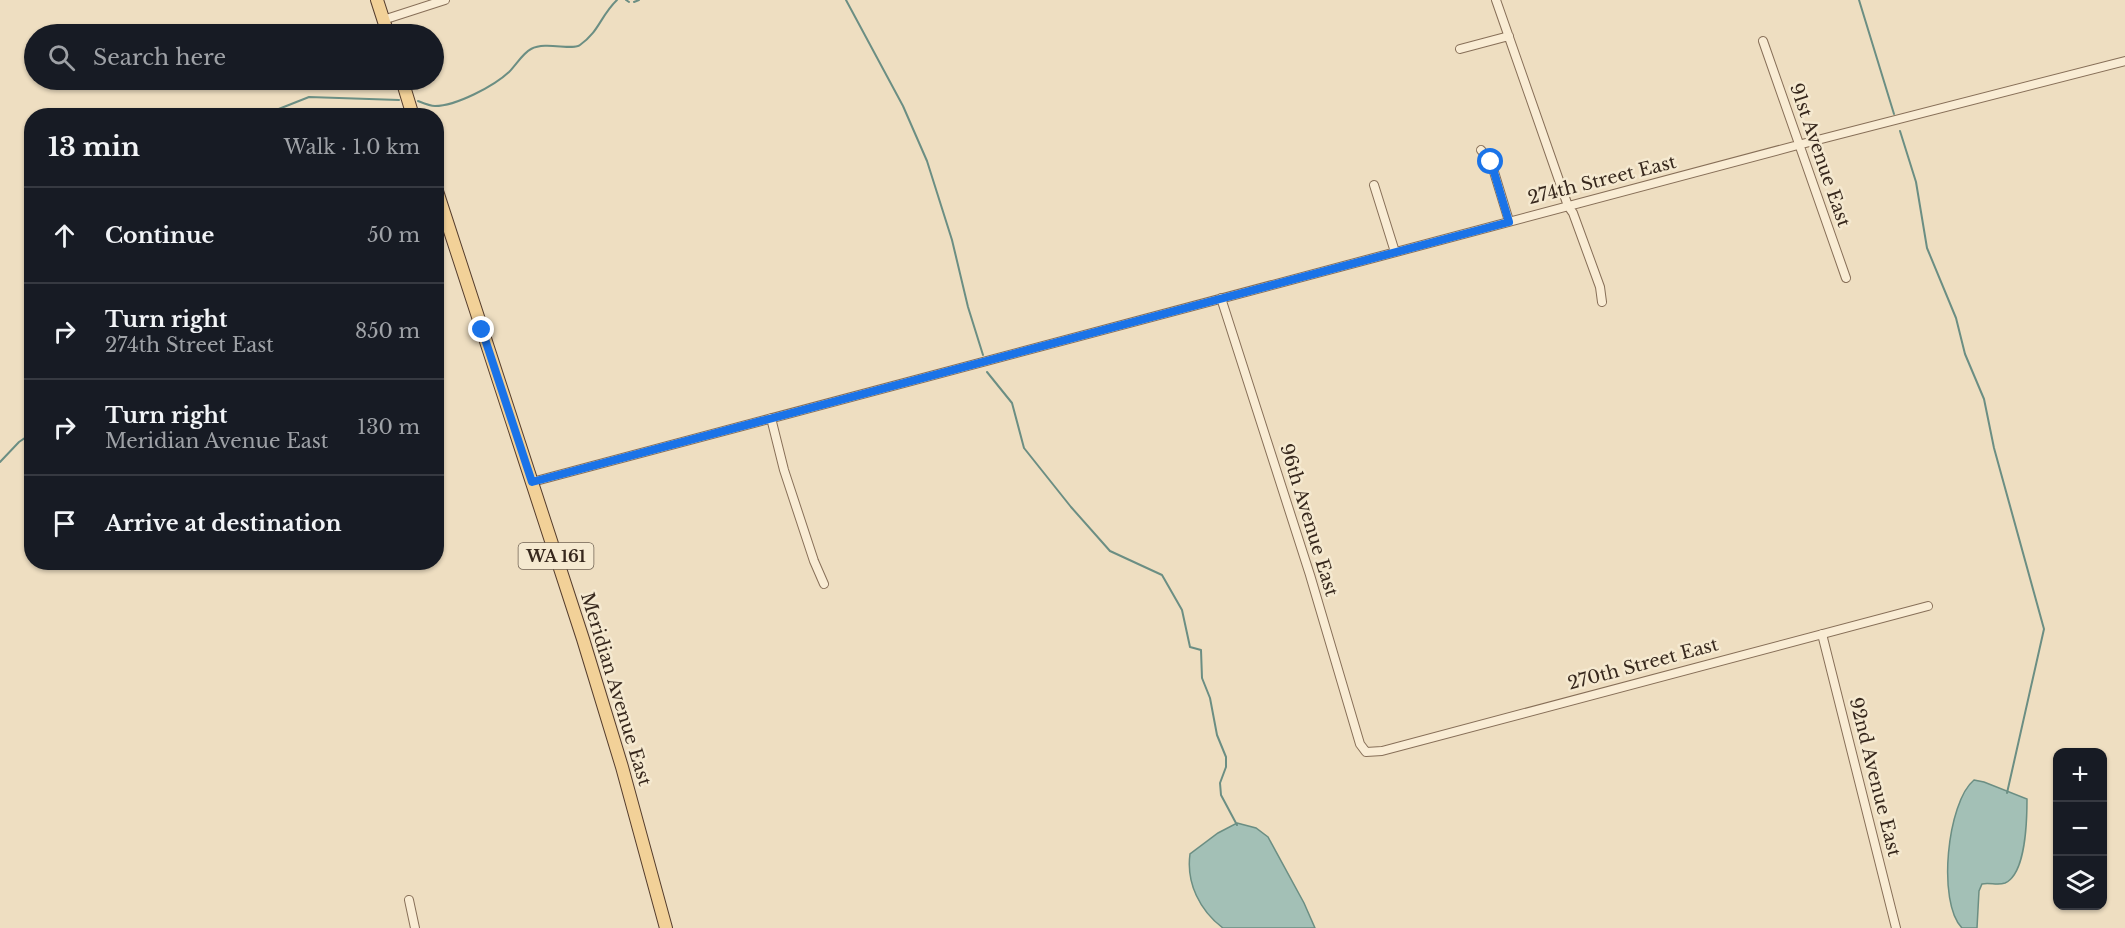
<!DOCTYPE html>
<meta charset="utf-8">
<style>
:root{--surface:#171b24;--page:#20242c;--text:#f1f3f6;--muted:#9ea1a6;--line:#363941}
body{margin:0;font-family:"Libre Baskerville",serif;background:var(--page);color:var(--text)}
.controls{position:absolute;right:18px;bottom:18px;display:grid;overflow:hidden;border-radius:12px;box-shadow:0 2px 4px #0004}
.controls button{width:54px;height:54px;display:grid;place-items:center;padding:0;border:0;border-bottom:2px solid var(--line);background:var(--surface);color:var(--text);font:30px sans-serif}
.stop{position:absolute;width:18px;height:18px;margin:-14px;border:4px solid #1a73e8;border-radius:50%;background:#fff}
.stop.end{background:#1a73e8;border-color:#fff;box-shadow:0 2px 6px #0008}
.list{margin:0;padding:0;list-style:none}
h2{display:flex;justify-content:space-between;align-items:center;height:78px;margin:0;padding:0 24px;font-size:26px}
h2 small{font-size:20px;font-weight:400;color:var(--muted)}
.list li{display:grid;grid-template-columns:39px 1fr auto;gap:18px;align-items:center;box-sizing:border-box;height:96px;padding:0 24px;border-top:2px solid var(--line)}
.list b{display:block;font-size:22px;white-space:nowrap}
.list p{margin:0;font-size:20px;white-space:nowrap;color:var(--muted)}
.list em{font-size:20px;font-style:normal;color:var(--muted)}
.icon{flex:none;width:33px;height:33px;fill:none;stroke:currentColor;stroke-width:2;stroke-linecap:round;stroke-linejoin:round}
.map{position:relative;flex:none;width:2125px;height:928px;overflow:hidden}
.search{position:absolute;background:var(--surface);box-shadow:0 2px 4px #0004;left:24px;top:24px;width:420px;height:66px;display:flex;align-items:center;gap:15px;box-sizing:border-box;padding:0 21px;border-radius:33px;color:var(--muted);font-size:22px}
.panel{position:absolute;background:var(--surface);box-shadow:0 2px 4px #0004;left:24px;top:108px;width:420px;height:462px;border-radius:24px}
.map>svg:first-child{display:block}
.water{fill:#a3c0b6;stroke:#6b8e83;stroke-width:1.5}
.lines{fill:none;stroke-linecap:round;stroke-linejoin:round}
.stream{stroke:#6b8e83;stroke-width:2}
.street-casing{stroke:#876f58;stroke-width:10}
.primary-casing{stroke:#553d2d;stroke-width:14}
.street{stroke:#f9ecd4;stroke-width:8}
.primary{stroke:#f2d198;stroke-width:12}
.route{stroke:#1a73e8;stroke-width:8}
.labels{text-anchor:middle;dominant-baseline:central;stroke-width:5;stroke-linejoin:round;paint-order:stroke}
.shield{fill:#f5e9d0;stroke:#706253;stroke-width:1.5}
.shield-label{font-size:16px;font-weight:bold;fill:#37281d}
.street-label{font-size:18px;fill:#37281d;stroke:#f5e9d0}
</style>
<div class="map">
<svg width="2125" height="928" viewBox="0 0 2125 928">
<rect width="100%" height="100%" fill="#eedec1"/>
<path class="water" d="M 1974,780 L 1984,782 L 2027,799 C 2027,818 2026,874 2005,883 C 1997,886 1990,882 1982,884 L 1979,891 L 1977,928 L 1962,928 C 1937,903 1947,802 1974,780 Z
M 1237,823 L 1256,828 L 1268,837 L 1304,903 L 1315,928 L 1223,928 C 1200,911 1186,883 1190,854 L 1218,833 Z"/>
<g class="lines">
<path class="stream" d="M 626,0 L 629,2
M 846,0 L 903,106 L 927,161 L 952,240 L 968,307 L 983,355
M 1859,0 L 1894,114
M 634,2 L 639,0
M 418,101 C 423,103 430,106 435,106 C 456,106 494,86 509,72 C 516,65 523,53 531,49 C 546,41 572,51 580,45 C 599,32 601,15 617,0
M 261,116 L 309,97 L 399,100
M 1900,131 L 1916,182 L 1927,248 L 1956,318 L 1965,354 L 1984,399 L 1994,448 L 2044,629 L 2007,793
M 987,372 L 1012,403 L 1024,448 L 1071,507 L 1110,551 L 1162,575 L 1182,610 L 1190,647 L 1201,650 L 1202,678 L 1210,698 L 1217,735 L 1226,757 L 1226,767 L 1220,783 L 1221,795 L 1237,825
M 0,462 L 19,442 L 32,433"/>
<g class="street-casing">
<path id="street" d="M 1496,0 L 1568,206 L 1573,213 L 1600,287 L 1602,302
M 383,20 L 445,0
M 1763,41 L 1846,278
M 1460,49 L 1509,36
M 1481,150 L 1491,162 L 1509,221
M 1374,185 L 1395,252
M 1221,298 L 1310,575 L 1360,744 L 1366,752 L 1382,751 L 1928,606
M 771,418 L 784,470 L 814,561 L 824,584
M 532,482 L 1798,145 L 2125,61
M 1822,634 L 1896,928
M 409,900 L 415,928"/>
</g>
<g class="primary-casing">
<path id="primary" d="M 377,0 L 388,34
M 402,80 L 413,116
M 436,188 L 583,639 L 622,767 L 666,928"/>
</g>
<use href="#street" class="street"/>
<use href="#primary" class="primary"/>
</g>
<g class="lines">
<path class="route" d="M 482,330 L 532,482 L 1509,222 L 1491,162"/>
</g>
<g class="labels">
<rect class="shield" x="518.5" y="543" width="75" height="26" rx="4.5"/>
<g class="shield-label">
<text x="556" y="556">WA 161</text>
</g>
<g class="street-label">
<text transform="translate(1820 155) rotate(71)">91st Avenue East</text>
<text transform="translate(1602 180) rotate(-14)">274th Street East</text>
<text transform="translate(1309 520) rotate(73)">96th Avenue East</text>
<text transform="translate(1643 664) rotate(-15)">270th Street East</text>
<text transform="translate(616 689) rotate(73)">Meridian Avenue East</text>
<text transform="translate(1875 777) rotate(76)">92nd Avenue East</text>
</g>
</g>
</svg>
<div class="controls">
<button>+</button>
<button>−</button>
<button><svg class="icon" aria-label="layers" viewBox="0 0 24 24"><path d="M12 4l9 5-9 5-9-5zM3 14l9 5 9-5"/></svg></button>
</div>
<div class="stop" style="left:1491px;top:162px"></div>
<div class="stop end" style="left:482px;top:330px"></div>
<div class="search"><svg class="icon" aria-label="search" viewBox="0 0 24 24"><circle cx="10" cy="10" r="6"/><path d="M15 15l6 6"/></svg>Search here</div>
<section class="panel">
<h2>13 min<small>Walk · 1.0 km</small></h2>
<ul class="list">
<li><svg class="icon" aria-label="ahead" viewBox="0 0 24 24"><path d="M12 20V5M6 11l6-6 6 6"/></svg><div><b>Continue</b></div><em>50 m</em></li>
<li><svg class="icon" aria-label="right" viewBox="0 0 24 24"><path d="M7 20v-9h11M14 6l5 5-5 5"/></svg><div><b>Turn right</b><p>274th Street East</p></div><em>850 m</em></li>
<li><svg class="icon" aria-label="right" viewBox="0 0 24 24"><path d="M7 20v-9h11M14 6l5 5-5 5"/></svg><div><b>Turn right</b><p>Meridian Avenue East</p></div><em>130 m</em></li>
<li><svg class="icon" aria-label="arrive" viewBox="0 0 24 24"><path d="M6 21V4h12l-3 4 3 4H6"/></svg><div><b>Arrive at destination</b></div></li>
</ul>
</section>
</div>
